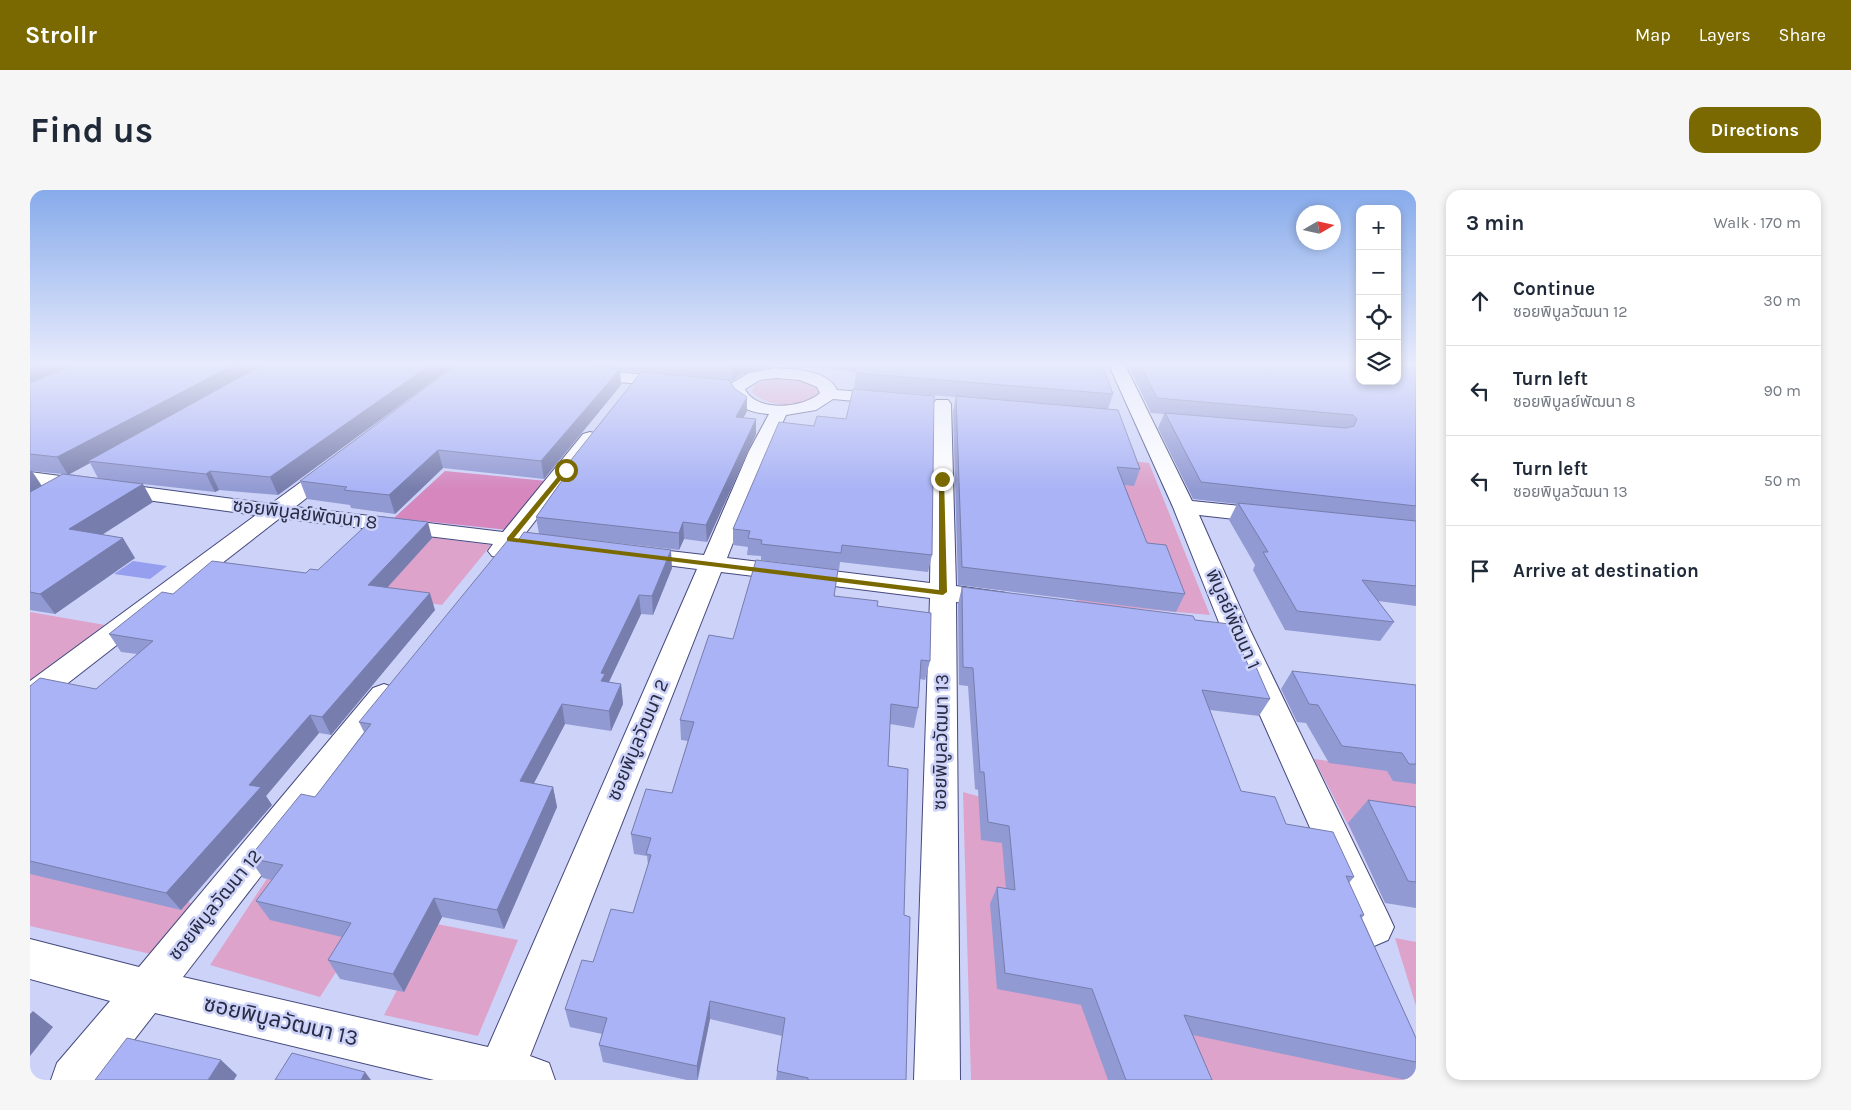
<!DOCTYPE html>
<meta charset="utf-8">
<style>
:root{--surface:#fff;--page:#f6f6f7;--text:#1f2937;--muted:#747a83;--line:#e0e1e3;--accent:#796900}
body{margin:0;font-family:Karla,"Noto Sans Thai",sans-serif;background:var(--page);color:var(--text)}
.controls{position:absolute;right:15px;top:15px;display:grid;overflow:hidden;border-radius:10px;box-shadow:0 2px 8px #0003}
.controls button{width:45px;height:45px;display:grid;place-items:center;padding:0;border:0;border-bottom:1px solid var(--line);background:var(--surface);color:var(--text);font:25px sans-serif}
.compass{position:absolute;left:1266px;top:15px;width:45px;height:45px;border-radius:50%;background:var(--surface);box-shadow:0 2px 8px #0003;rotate:81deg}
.stop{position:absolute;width:15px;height:15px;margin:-11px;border:4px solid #796900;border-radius:50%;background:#fff}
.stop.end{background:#796900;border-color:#fff;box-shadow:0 1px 5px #0008}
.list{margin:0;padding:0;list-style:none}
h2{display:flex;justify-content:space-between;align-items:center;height:65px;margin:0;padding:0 20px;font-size:21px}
h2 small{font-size:16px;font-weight:400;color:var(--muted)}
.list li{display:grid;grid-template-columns:32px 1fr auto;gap:15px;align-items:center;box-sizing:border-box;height:90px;padding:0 20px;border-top:1px solid var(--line)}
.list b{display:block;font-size:19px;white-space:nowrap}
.list p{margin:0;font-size:16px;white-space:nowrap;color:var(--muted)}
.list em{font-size:16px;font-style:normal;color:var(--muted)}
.icon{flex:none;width:28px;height:28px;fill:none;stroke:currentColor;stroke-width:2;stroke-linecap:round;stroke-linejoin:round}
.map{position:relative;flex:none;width:1386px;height:890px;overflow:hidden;border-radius:15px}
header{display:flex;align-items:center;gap:30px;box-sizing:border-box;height:70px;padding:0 25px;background:var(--accent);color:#fff}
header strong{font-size:24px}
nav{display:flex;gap:28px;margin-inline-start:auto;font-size:18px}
.intro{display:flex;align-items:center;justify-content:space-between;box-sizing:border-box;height:120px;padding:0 30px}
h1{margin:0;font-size:35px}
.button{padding:12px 22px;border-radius:15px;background:var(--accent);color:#fff;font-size:18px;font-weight:700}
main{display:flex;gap:30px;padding:0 30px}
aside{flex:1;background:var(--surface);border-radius:15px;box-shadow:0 2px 8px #0003}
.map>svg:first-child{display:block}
.green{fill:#dda3cb}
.forest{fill:#d587be}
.water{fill:#959eef}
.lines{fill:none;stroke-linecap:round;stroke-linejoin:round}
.minor-casing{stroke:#45497d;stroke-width:2}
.minor{fill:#fff;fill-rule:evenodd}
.wall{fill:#929ad3;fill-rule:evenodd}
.shaded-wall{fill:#777dac}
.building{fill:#aab3f5;stroke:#777dac}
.route{fill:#796900}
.labels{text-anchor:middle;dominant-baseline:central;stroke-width:5;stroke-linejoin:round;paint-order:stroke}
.street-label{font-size:19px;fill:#282b43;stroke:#cdd3f8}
.near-street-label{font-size:22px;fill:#282b43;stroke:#cdd3f8}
</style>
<header>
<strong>Strollr</strong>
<nav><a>Map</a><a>Layers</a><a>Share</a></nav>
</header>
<div class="intro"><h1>Find us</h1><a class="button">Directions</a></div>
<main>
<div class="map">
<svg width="1386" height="890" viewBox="0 0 1386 890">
<rect width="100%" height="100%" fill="#cdd3f8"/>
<path class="green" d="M 761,187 L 787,195 L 791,204 C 777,220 736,218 722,202 L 725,194 L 740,188 Z
M 1083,269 L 1119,273 L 1180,425 L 1047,413 L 1040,387 Z
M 399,347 L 461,355 L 412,415 L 344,406 Z
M 0,422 L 75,435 L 0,490 Z
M 1284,569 L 1386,583 L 1386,667 L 1330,658 Z
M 933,602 L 980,615 L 1386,876 L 1386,890 L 941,890 Z
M 82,658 L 163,715 L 125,765 L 0,736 L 0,667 Z
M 244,678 L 336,735 L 290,807 L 180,775 Z
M 402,733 L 488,750 L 448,846 L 354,825 Z
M 1365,748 L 1386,752 L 1386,816 Z"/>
<path class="forest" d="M 415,281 L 517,291 L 478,340 L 364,328 Z"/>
<path class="water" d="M 103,371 L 137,376 L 120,389 L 84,384 Z"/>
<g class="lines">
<g class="minor-casing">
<path id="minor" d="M 1079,175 L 1095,175 L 1162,311 L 1240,319 L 1248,321 L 1251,326 L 1248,331 L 1240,333 L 1169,325 L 1220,440 L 1358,724 L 1364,737 L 1358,750 L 1344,756 L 1330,750 L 1192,440 L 1143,317 Z
M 746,178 C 765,180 797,179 807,200 L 858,204 L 864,205 L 867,209 L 864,213 L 858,214 L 803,209 L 786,220 L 756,225 L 739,261 L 697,368 L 900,393 L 903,214 L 906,210 L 918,210 L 921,214 L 926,396 L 976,403 L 980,409 L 976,415 L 967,417 L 926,412 L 930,890 L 884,890 L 900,408 L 691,382 L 500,866 L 519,873 L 525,890 L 404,890 L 125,823 L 73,890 L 21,890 L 27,873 L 80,811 L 0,789 L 0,749 L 109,777 L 343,498 L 354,494 L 365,498 L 369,505 L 365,512 L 153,787 L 458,857 L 667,379 L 605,371 L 597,369 L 593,364 L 597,359 L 605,357 L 674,365 L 719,261 L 739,224 C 723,223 706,218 700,202 L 555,189 L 547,184 L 555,179 L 702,193 L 719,183 ZM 746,188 L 770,190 L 787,197 L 790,203 C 774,218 726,223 715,199 L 730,190 Z
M 560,242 L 567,244 L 569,248 L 495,344 L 533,350 L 537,355 L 533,360 L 525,362 L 485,357 C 478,367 474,369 462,366 L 458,361 L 463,354 L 250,328 L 11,514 L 0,517 L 0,491 L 226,325 L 0,294 L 0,282 L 241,314 L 297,273 L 304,271 L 311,273 L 314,277 L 311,281 L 265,317 L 473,342 L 553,244 Z"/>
</g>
<use href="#minor" class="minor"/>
</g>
<path class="wall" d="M 0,175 L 425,175 L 248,305 L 189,300 L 185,302 L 104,293 L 123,312 L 72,345 L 105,368 L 25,424 L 0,420 ZM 60,273 L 68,288 L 39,284 ZM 2,281 L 32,284 L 12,296 Z
M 426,175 L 739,175 L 738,178 L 711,185 L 702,191 L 700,191 L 705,199 L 717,207 L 717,221 L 713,228 L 726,244 L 677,352 L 654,349 L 649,360 L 509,344 L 506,327 L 538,282 L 537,275 L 611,182 L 590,181 L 591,195 L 514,289 L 413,278 L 365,324 L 321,318 L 320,315 L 277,309 L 270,291 Z
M 767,175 L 1072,175 L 1083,204 L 1078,219 L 1110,279 L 1104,296 L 1094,295 L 1117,353 L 1155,404 L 1146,422 L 928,395 L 923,221 L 926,207 L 824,199 L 826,182 Z
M 1098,175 L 1386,175 L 1386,416 L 1348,411 L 1364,432 L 1350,451 L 1255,440 L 1223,380 L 1225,375 L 1199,330 L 1207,314 L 1163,309 L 1128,238 L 1134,224 L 1121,223 Z
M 784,236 L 902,365 L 898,382 L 810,372 L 809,380 L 731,370 L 731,366 L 717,365 L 718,357 L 703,355 L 703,339 Z
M 402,348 L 357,398 L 405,420 L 301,545 L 289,543 L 236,606 L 242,615 L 151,720 L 0,684 L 0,496 L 66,499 L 107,464 L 91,462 L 79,444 L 143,404 L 276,383 L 288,380 Z
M 642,378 L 623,425 L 611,424 L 579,492 L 591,494 L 593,514 L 581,541 L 535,534 L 504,593 L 523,597 L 527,617 L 474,739 L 412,727 L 374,802 L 310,789 L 298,770 L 312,747 L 240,730 L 226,711 L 242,690 L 233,688 L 219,668 L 285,607 L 334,542 L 329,532 Z
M 932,397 L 1165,430 L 1219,477 L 1240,509 L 1229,526 L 1180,520 L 1211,601 L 1256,634 L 1324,687 L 1319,693 L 1334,725 L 1332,728 L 1386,848 L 1386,883 L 1376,890 L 1163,845 L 1182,890 L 1078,890 L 1051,815 L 967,799 L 960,714 L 967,697 L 976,699 L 972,653 L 951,650 L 948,600 L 945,599 L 938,496 L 929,495 L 928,414 Z
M 805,406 L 847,416 L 900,471 L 895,490 L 890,489 L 888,518 L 884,538 L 860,534 L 858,576 L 874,725 L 876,890 L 746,890 L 752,846 L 680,829 L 668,890 L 657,890 L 573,872 L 569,855 L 572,844 L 540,837 L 535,819 L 563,772 L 603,723 L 618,675 L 617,666 L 604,664 L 601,644 L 642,603 L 658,551 L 651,550 L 650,530 L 703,449 Z
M 1262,481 L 1386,495 L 1386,594 L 1363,591 L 1357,581 L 1299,573 L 1276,533 L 1267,532 L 1251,499 Z
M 1338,610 L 1386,617 L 1386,718 L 1355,713 L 1318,633 Z"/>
<path class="shaded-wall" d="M 7,175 L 52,175 L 0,198 L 0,178 Z
M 204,175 L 239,175 L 58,271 L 60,273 L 38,285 L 27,267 Z
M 400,175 L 425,175 L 248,305 L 240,287 Z
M 739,175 L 738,178 L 711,185 L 702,191 L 702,176 Z
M 590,179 L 591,195 L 514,289 L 511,271 Z
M 717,207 L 717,221 L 706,242 L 706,227 Z
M 726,229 L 726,244 L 677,352 L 676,335 Z
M 408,260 L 413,278 L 365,324 L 359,305 Z
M 1,280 L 13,298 L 0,306 L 0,281 Z
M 180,281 L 189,300 L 185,302 L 176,284 Z
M 113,294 L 123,312 L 51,358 L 39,339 Z
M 398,332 L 402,348 L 344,412 L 338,395 Z
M 653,332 L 654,349 L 649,360 L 649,343 Z
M 93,348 L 105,368 L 25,424 L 10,404 Z
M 641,360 L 642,378 L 623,425 L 622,406 Z
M 400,403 L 405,420 L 301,545 L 292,527 Z
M 609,405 L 611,424 L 577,496 L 571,491 L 571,483 Z
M 591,494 L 593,514 L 581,541 L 579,521 Z
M 532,514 L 535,534 L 495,610 L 490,591 Z
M 280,525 L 289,543 L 236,606 L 242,615 L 151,720 L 136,703 L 219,595 Z
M 523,597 L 527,617 L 474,739 L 467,720 Z
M 404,708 L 412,727 L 374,802 L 363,784 Z
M 680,811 L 680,829 L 667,890 L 667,876 Z
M 3,821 L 23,837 L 0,866 L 0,824 Z
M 191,870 L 207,885 L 204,890 L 178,890 Z
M 335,882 L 341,890 L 331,890 Z"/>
<path class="building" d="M 0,175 L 7,175 L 0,178 Z
M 43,175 L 204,175 L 27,267 L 0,264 L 0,193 Z
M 232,175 L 400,175 L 240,287 L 180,281 L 176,284 L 58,271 Z
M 426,175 L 552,175 L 590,179 L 511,271 L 408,260 L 359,305 L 314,300 L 317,297 L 270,291 Z
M 827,175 L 1072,175 L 1083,204 L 826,183 Z
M 1110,175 L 1330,175 L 1330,191 L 1367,191 L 1367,175 L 1386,175 L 1386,316 L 1171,292 L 1135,223 L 1316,238 L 1324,236 L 1327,229 L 1323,225 L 1127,208 Z
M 611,182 L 699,190 L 705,199 L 717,207 L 706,227 L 726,229 L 676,335 L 653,332 L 649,343 L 506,327 L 541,278 L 538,278 L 540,276 L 537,275 Z
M 823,199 L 904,206 L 902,365 L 812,355 L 811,363 L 731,354 L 732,350 L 718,348 L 720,341 L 703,339 L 749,232 L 784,236 L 787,226 L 816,229 Z
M 926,206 L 1088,220 L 1110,279 L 1087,277 L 1117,353 L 1136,355 L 1155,404 L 932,377 Z
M 33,284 L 113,294 L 39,339 L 93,348 L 10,404 L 0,402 L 0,302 Z
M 1208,313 L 1386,331 L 1386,396 L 1332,390 L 1364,432 L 1267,421 L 1233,362 L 1238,362 Z
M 346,326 L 398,332 L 338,395 L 400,403 L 292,527 L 280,525 L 219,595 L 231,597 L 136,703 L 0,671 L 0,496 L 10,488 L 66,499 L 123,451 L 79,444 L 132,402 L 143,404 L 182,371 L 276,383 L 280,379 L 288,380 Z
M 494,342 L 641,360 L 622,406 L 609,405 L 571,483 L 575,484 L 571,491 L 591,494 L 579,521 L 532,514 L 490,591 L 523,597 L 467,720 L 404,708 L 363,784 L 298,770 L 321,733 L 226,711 L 253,675 L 219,668 L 271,604 L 285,607 L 341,534 L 329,532 L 478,350 L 487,352 Z
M 726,370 L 808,380 L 804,406 L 848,411 L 847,416 L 901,423 L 900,471 L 891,470 L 888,518 L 861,514 L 858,576 L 878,579 L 874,725 L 880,727 L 876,890 L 778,890 L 778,888 L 747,881 L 755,828 L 680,811 L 667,876 L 569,855 L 577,828 L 535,819 L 552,770 L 563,772 L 581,719 L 603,723 L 621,665 L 616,664 L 621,648 L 601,644 L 616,599 L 642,603 L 664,532 L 650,530 L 679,445 L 703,449 Z
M 932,397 L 1163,426 L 1165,430 L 1200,434 L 1219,477 L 1226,477 L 1240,509 L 1172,500 L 1211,601 L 1245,607 L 1256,634 L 1303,642 L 1324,687 L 1316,686 L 1334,725 L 1330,725 L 1386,848 L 1386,872 L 1154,825 L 1182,890 L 1096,890 L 1062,799 L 975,783 L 967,697 L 985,700 L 979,636 L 958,632 L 954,582 L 950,582 L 943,478 L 933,477 Z
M 1262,481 L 1386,495 L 1386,574 L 1379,574 L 1372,563 L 1312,556 L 1288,515 L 1279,514 Z
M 1338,610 L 1386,617 L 1386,692 L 1378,691 Z
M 97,848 L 191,870 L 178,890 L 65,890 Z
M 262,863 L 335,882 L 331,890 L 245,890 Z"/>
<linearGradient id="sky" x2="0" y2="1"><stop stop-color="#87abeb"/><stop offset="0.58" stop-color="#e8ebfc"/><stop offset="1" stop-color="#e8ebfc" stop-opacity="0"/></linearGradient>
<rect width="1386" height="300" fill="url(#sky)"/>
<path class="route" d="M 534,279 L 539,280 L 484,348 L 909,400 L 909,289 L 914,287 L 917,402 L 913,405 L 477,351 L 477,348 Z"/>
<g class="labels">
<g class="street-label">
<text transform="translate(275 324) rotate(7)">ซอยพิบูลย์พัฒนา 8</text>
<text transform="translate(1203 429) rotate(66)">พิบูลย์พัฒนา 1</text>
<text transform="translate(608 550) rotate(-67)">ซอยพิบูลวัฒนา 2</text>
<text transform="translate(911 552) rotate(-89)">ซอยพิบูลวัฒนา 13</text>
<text transform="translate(185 715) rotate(-51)">ซอยพิบูลวัฒนา 12</text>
</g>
<g class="near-street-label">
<text transform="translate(251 831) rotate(13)">ซอยพิบูลวัฒนา 13</text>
</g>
</g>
</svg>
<div class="controls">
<button>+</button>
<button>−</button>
<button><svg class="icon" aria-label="locate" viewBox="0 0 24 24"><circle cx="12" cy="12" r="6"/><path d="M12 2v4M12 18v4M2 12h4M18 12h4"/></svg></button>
<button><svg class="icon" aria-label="layers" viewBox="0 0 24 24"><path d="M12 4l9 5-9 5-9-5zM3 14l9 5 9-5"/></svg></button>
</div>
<svg class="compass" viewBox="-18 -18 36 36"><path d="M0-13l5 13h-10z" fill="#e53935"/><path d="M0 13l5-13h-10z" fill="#747a83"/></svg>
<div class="stop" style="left:536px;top:280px"></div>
<div class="stop end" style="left:912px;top:289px"></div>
</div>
<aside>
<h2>3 min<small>Walk · 170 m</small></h2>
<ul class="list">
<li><svg class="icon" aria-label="ahead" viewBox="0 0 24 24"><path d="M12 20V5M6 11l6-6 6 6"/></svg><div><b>Continue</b><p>ซอยพิบูลวัฒนา 12</p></div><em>30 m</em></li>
<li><svg class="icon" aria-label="left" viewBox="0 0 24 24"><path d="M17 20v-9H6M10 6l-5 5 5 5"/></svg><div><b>Turn left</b><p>ซอยพิบูลย์พัฒนา 8</p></div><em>90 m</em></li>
<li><svg class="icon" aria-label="left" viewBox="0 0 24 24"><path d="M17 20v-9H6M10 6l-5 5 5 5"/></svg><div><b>Turn left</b><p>ซอยพิบูลวัฒนา 13</p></div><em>50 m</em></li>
<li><svg class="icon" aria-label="arrive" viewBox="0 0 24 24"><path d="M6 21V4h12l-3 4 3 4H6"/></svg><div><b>Arrive at destination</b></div></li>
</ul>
</aside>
</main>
